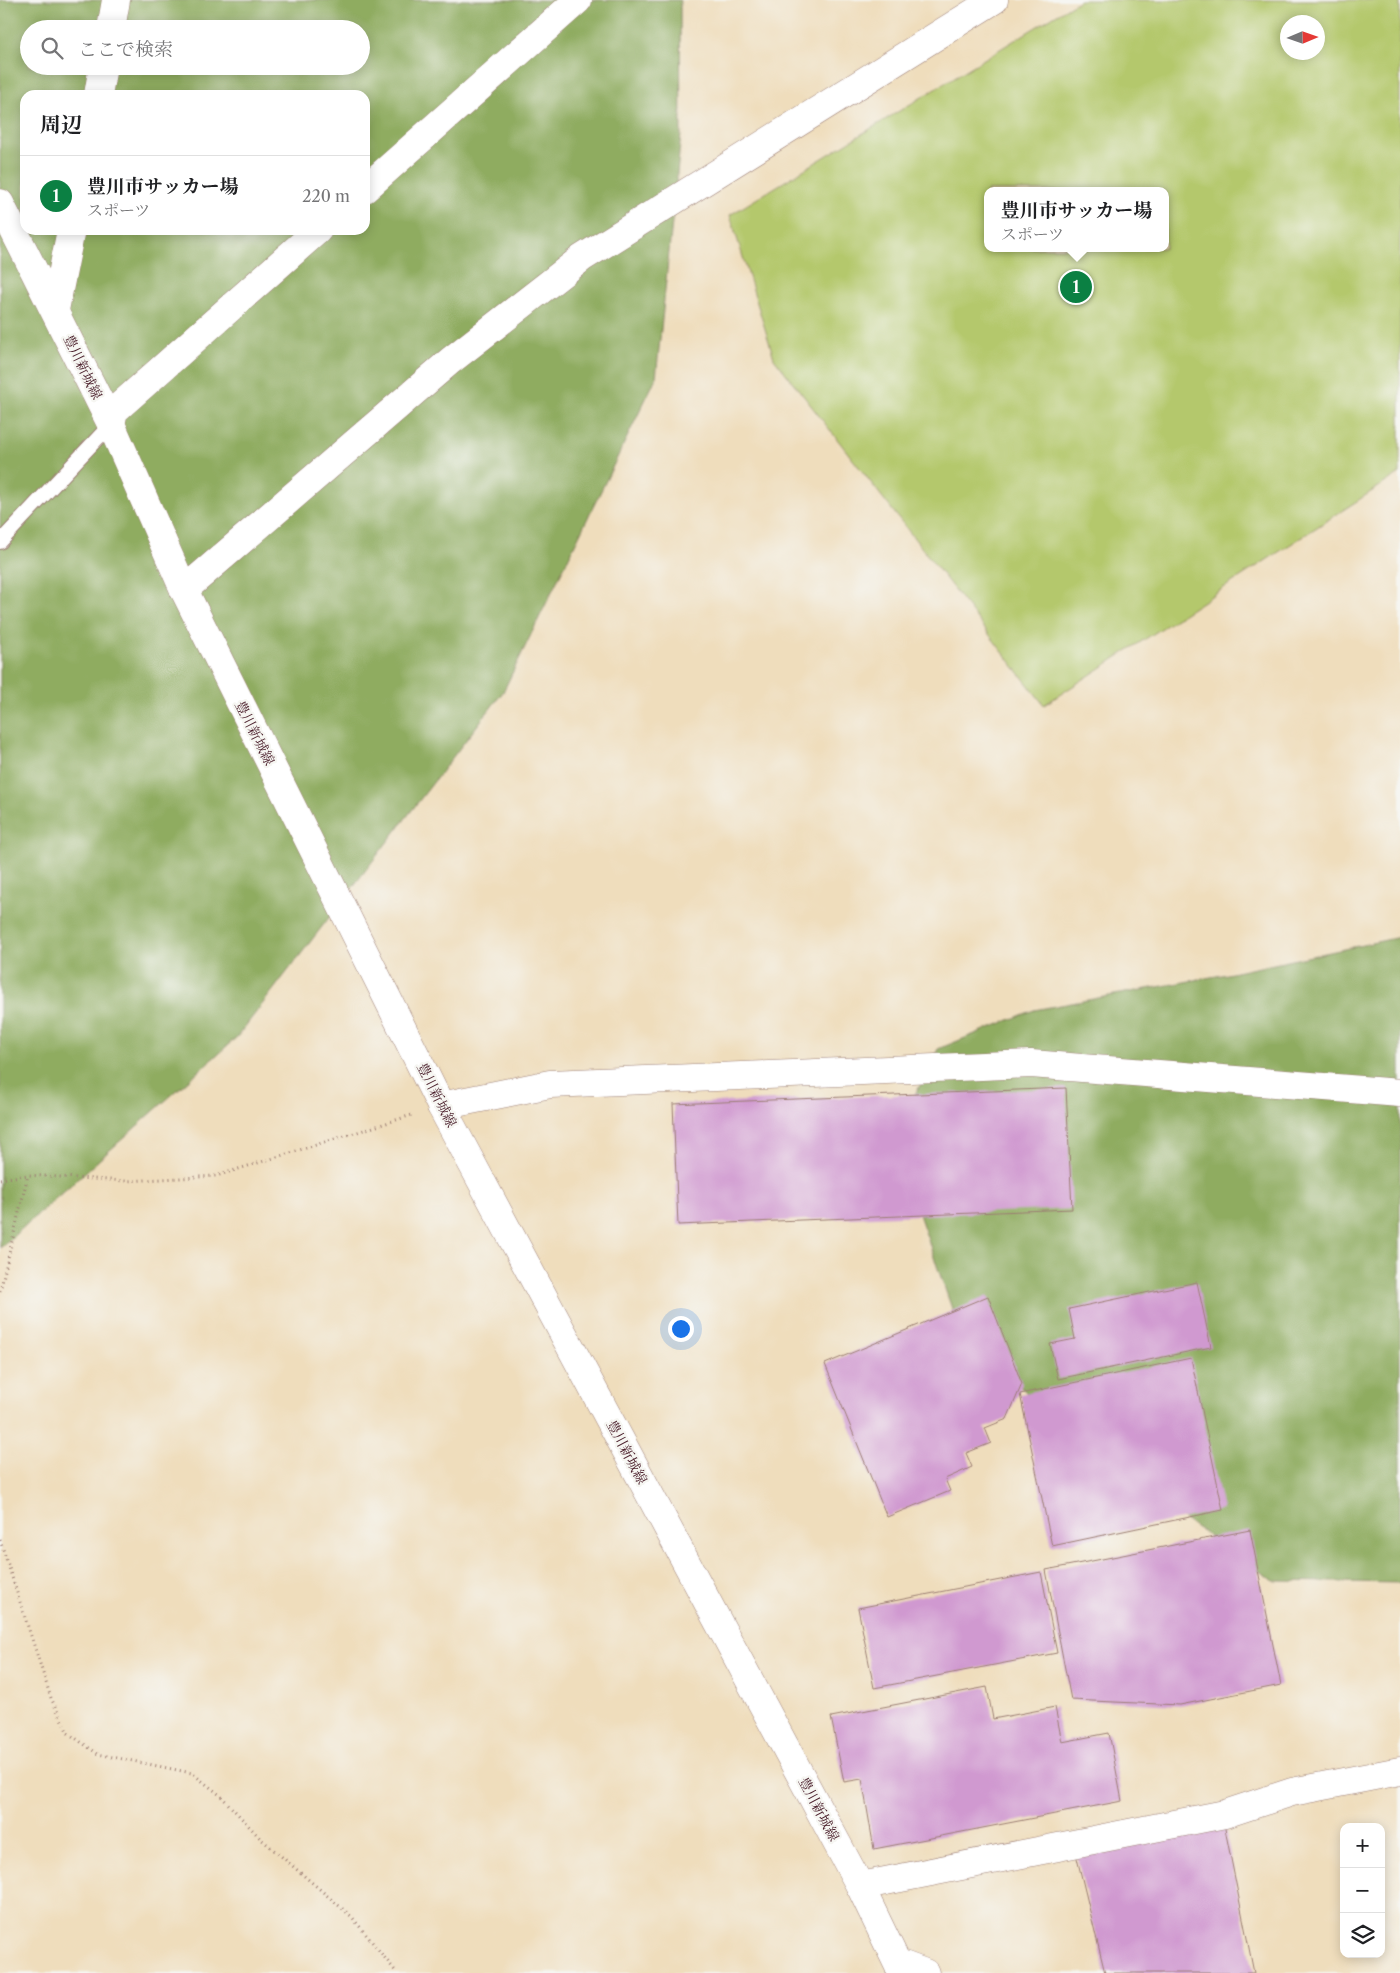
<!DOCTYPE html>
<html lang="ja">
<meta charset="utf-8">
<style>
:root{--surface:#fff;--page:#f6f6f6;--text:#202124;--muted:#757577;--line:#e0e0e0;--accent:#0b8043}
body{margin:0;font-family:"Libre Caslon Text","Noto Serif JP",serif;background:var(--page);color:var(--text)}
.controls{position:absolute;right:15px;bottom:15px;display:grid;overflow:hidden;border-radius:10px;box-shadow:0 2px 12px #0003}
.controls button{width:45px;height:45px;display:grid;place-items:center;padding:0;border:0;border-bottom:1px solid var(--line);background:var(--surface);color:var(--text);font:25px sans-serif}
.compass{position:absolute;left:1280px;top:15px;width:45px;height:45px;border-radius:50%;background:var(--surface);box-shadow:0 2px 12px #0003;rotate:88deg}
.you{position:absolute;left:680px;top:1328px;width:18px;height:18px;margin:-12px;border:4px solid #fff;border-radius:50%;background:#1a73e8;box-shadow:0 0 0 8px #1a73e833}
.badge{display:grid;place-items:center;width:32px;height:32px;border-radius:50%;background:var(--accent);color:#fff;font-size:16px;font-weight:700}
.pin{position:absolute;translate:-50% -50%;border:2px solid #fff;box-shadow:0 1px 5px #0006}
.popup{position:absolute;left:984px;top:187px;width:185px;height:65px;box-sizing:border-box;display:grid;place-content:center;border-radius:10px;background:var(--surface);filter:drop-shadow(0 1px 4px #0005);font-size:16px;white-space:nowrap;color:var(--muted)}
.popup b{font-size:19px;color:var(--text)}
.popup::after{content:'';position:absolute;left:50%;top:100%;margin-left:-10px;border:10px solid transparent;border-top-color:var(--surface)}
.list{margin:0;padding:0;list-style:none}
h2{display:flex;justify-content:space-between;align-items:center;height:65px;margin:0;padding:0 20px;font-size:21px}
h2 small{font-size:16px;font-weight:400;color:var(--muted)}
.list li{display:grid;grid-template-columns:32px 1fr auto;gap:15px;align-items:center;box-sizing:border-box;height:80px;padding:0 20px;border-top:1px solid var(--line)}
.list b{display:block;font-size:19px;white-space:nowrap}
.list p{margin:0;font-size:16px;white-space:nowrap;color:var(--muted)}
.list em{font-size:16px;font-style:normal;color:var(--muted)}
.icon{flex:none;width:28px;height:28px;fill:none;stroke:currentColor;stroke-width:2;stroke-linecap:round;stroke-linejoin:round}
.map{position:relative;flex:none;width:1400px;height:1973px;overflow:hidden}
.search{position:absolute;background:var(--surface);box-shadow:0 2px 12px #0003;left:20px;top:20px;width:350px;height:55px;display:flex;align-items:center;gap:12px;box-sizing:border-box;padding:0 18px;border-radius:28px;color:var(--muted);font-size:19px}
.panel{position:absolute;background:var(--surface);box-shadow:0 2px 12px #0003;left:20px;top:90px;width:350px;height:145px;border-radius:15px}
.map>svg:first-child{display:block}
.green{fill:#b4c86c;stroke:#7f744c;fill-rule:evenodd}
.forest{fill:#8fac60;stroke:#6c6646;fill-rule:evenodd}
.building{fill:#d099d0}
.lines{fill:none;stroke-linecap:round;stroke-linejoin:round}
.service-casing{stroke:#9c7e74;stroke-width:16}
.minor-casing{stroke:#9c7e74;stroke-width:29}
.primary-casing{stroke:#9c7e74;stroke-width:29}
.path{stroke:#9c7e74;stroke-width:3;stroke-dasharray:1 4;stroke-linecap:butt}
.service{stroke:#fff;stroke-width:14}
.minor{stroke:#fff;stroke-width:28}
.primary{stroke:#fff;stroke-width:28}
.labels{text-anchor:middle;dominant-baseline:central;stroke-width:4.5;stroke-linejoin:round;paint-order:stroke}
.street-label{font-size:14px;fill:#4a1f2b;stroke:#f6f6f2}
</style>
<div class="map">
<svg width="1400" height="1973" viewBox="0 0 1400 1973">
<rect width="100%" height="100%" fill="#f6f6f2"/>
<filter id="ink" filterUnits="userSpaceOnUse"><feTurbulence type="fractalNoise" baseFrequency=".02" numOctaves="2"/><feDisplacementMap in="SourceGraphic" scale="10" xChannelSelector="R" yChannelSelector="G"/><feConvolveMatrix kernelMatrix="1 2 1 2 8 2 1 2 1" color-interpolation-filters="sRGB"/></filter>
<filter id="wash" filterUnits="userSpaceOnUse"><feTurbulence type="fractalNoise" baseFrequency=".0096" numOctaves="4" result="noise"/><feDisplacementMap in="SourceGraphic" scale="20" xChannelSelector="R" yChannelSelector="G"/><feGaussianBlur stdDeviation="1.12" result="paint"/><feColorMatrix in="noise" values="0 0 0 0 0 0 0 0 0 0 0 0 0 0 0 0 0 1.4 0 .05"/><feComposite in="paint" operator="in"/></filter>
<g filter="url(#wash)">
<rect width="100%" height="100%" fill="#efddbc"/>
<path class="green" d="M 1080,0 L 1400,0 L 1400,473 L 1044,705 L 774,358 L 730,215 ZM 1288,22 L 1318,22 L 1318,52 L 1288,52 ZM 987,191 L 1165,191 L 1165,248 L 987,248 Z"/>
<path class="forest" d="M 0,0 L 680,0 L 681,135 L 656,378 L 503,692 L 237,1037 L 0,1248 ZM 29,29 L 361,29 L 361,66 L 29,66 ZM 25,95 L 365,95 L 365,230 L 25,230 Z
M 1400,937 L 1400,1583 L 1274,1581 L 1086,1452 L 957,1323 L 893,1140 L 938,1049 L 1034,1010 L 1227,974 Z"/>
<g id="blocks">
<path class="building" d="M 1066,1088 L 1072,1209 L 678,1225 L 673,1104 Z
M 1197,1282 L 1211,1347 L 1058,1379 L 1050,1344 L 1075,1339 L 1069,1309 Z
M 988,1296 L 1022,1384 L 1007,1419 L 985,1428 L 991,1443 L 966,1453 L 972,1467 L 945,1479 L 950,1491 L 887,1517 L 825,1364 Z
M 1191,1358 L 1223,1510 L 1052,1546 L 1020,1394 Z
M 1250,1530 L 1281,1685 L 1180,1705 L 1071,1700 L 1046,1570 Z
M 1041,1572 L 1057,1653 L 874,1688 L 858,1608 Z
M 987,1687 L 993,1719 L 1055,1707 L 1062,1742 L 1109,1733 L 1122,1801 L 874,1849 L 862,1779 L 844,1782 L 831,1717 Z
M 1224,1824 L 1254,1973 L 1105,1973 L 1076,1854 Z"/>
</g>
</g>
<g filter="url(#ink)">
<use href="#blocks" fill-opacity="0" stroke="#9c7e74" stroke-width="1"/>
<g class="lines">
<g class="service-casing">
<path id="service" d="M 0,542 L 111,424"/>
</g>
<g class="minor-casing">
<path id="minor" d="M 111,29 L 116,0
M 98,95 L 103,66
M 365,189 L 578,0
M 55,310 L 71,230
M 111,424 L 114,411 L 318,230
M 184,590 L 450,361 L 582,258 L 994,0
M 441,1106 L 550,1084 L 1031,1064 L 1400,1093
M 860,1886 L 1225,1814 L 1292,1792 L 1400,1771
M 898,1963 L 925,1973"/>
</g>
<g class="primary-casing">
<path id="primary" d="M 0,203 L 111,424 L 184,590 L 441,1106 L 860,1886 L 902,1973"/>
</g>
<path class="path" d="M 0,1179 L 28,1175 L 126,1181 L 216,1176 L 412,1115
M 0,1291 L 28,1175
M 0,1540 L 51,1698 L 68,1733 L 98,1754 L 192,1773 L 220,1795 L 260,1838 L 352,1917 L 397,1973"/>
<use href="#service" class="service"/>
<use href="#minor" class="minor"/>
<use href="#primary" class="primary"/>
</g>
</g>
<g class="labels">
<g class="street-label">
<text transform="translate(83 367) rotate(64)">豊川新城線</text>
<text transform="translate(255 733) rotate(63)">豊川新城線</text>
<text transform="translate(437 1095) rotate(63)">豊川新城線</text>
<text transform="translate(627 1452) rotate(62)">豊川新城線</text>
<text transform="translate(819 1809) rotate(62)">豊川新城線</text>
</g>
</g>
</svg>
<div class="controls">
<button>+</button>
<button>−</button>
<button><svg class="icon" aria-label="layers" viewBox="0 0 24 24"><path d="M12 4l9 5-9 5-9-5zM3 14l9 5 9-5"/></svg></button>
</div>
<svg class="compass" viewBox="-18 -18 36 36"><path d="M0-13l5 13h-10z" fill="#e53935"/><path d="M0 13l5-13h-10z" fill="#757577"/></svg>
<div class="you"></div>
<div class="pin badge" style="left:1076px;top:287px">1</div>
<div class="popup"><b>豊川市サッカー場</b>スポーツ</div>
<div class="search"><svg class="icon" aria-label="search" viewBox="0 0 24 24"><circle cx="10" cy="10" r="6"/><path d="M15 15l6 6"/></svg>ここで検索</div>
<section class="panel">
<h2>周辺<small></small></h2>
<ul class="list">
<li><span class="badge">1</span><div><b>豊川市サッカー場</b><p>スポーツ</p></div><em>220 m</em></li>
</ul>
</section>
</div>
